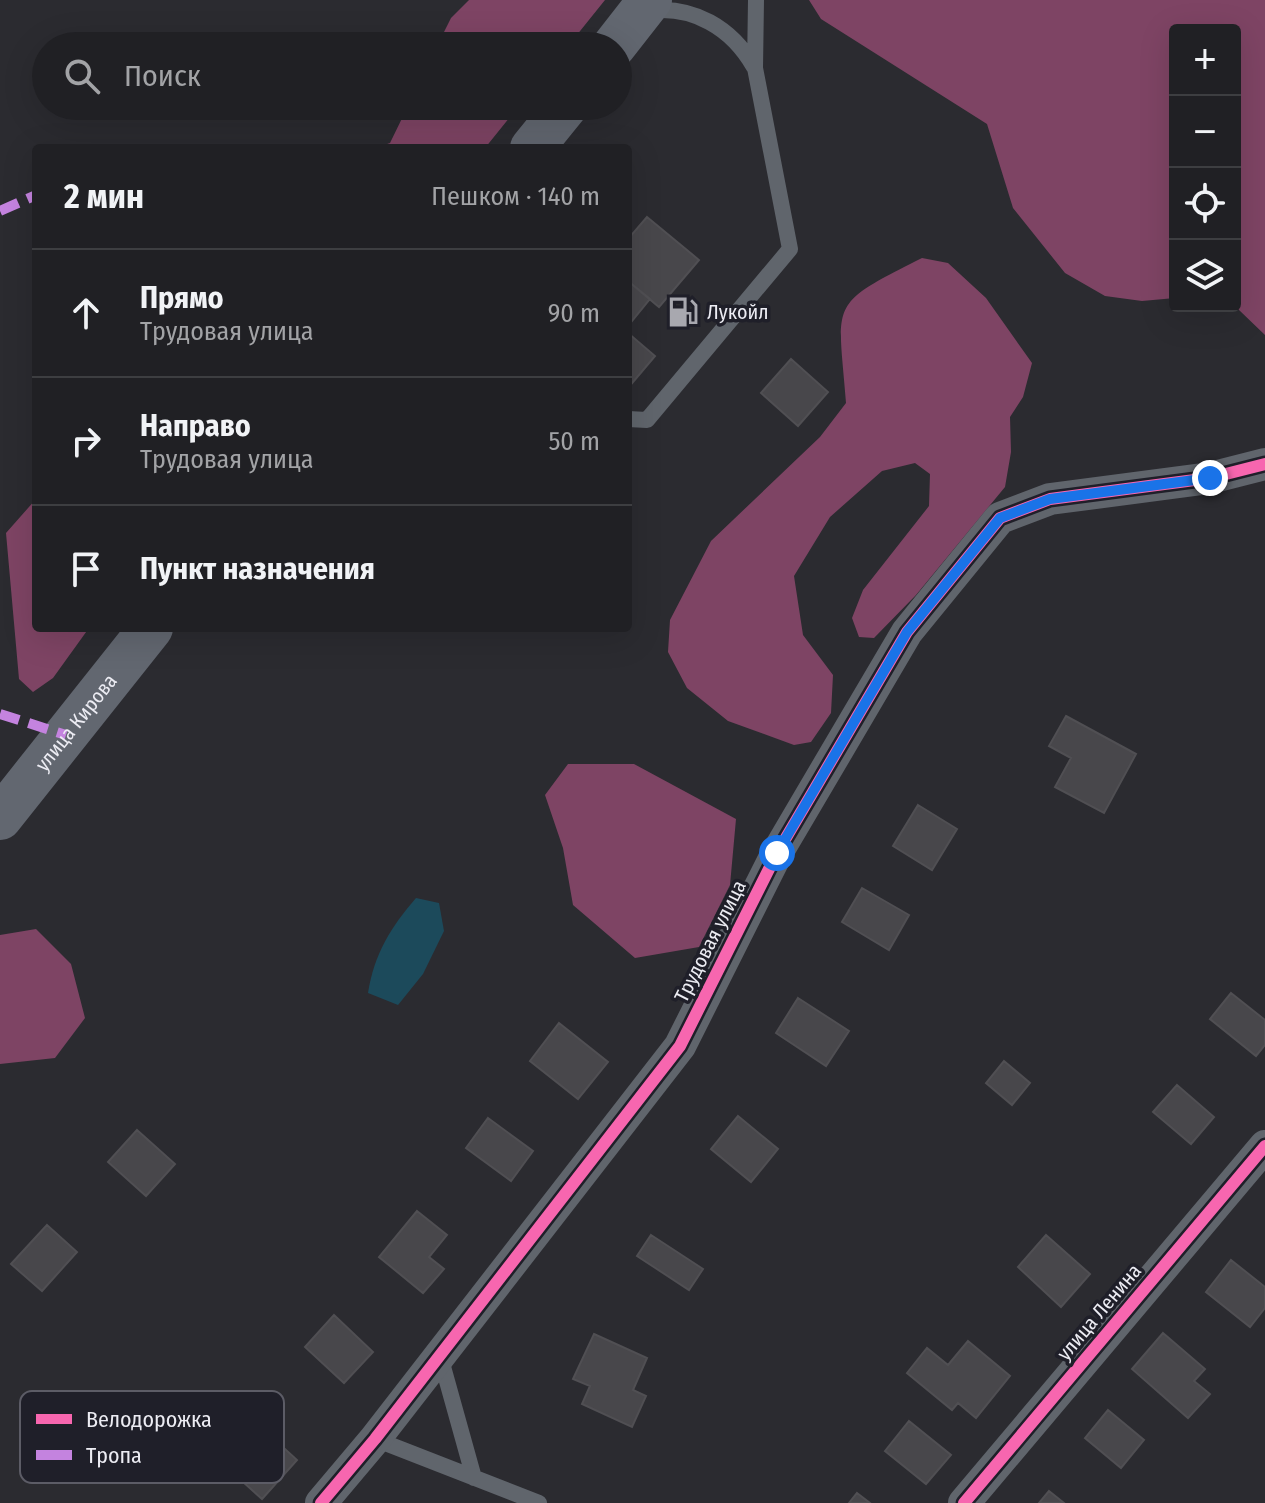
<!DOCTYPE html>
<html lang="ru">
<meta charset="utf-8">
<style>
:root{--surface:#202024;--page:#28282c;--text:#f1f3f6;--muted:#a2a3a6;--line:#3d3e41}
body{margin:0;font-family:"Fira Sans Condensed",sans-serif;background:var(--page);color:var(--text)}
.controls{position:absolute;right:24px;top:24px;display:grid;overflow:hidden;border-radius:8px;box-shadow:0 8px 32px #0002}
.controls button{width:72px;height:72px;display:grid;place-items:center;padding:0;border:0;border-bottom:2px solid var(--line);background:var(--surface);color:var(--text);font:40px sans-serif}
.stop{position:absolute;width:24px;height:24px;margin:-18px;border:6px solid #1a73e8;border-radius:50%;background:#fff}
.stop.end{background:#1a73e8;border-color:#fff;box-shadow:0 2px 8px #0008}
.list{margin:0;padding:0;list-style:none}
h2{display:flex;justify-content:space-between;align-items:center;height:104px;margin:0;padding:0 32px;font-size:34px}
h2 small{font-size:26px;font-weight:400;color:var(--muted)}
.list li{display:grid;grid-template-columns:52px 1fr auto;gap:24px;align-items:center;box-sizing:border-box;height:128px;padding:0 32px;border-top:2px solid var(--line)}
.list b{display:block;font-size:30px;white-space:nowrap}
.list p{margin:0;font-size:26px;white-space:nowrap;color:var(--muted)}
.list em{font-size:26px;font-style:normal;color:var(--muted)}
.icon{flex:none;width:44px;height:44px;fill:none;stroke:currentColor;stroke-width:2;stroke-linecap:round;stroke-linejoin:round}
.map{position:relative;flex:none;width:1265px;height:1503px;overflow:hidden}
.search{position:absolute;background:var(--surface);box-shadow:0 8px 32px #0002;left:32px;top:32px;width:600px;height:88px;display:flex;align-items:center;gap:20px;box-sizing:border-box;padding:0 28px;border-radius:44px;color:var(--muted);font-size:30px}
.panel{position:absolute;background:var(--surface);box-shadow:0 8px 32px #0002;left:32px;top:144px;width:600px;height:488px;border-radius:8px}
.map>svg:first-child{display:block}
.forest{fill:#7e4464}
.water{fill:#1c4a5b}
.building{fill:#48474b;stroke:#504f53;stroke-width:2}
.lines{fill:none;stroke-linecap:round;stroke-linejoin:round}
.service{stroke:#60656c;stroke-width:16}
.minor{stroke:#60656c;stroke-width:32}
.secondary{stroke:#626770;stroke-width:44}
.quiet{stroke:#c483df;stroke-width:10;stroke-dasharray:20 10;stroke-linecap:butt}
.cycleway-casing{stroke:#1f1f29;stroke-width:17}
.cycleway{stroke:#f766af;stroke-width:12}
.route{stroke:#1a73e8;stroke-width:10}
.labels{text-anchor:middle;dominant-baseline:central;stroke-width:7;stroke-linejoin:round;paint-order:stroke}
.poi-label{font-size:20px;fill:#ececf3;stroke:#1f1f29;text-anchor:start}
.street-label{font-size:20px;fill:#ececf3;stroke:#1f1f29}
.key{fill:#1f1f29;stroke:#5c5c66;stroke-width:2}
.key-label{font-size:22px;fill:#ececf3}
</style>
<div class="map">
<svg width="1265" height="1503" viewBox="0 0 1265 1503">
<rect width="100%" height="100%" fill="#2b2b30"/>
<path class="forest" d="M 469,0 L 605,0 L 568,46 L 437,46 L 451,18 Z
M 809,0 L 1265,0 L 1265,335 L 1239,310 L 1226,306 L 1235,306 L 1235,30 L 1175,30 L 1175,298 L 1142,301 L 1105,296 L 1065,273 L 1013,208 L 987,124 L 821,19 Z
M 408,106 L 519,106 L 485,148 L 375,148 L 390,143 Z
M 922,258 L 948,263 L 986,298 L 1032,363 L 1023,397 L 1010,417 L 1011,452 L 1005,487 L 916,595 L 874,638 L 859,637 L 852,618 L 863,590 L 929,506 L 930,474 L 915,463 L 882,471 L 830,517 L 794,576 L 803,635 L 833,675 L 831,713 L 811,742 L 794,745 L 728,721 L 687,688 L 668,652 L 670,620 L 711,541 L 820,437 L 846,403 C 838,300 827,306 922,258 Z
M 36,499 L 36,628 L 89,628 L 53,678 L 33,692 L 19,679 L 6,533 Z
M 568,764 L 634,764 L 736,819 L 730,885 L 699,947 L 635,958 L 573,905 L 563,848 L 545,795 Z
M 36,929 L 71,964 L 85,1018 L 55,1058 L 0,1064 L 0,935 Z"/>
<path class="water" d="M 416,898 L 439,903 L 444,931 L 423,974 L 398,1005 L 368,993 C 374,954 391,927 416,898 Z"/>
<path class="building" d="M 647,217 L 699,260 L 659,307 L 628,281 L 628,239 Z
M 628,281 L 650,299 L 628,326 Z
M 628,333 L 655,356 L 628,388 Z
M 791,359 L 828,392 L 798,426 L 761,393 Z
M 1066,716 L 1136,754 L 1104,813 L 1055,787 L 1071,758 L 1049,746 Z
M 918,805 L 957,829 L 932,870 L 893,846 Z
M 862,888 L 909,915 L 889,950 L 842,922 Z
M 1231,993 L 1265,1020 L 1265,1045 L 1256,1056 L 1210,1019 Z
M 798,998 L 849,1031 L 826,1066 L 776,1033 Z
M 559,1023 L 608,1062 L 578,1099 L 530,1061 Z
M 1004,1061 L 1030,1083 L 1012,1105 L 986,1083 Z
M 1177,1085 L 1214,1117 L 1191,1144 L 1153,1112 Z
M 738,1116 L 778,1149 L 751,1182 L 711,1149 Z
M 488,1118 L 533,1151 L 511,1181 L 466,1148 Z
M 137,1130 L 175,1164 L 146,1196 L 108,1162 Z
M 417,1211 L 447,1235 L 429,1257 L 444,1269 L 423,1293 L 379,1257 Z
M 47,1225 L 77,1252 L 42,1291 L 11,1264 Z
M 651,1235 L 703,1269 L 689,1290 L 637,1256 Z
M 1046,1235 L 1090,1274 L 1061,1307 L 1018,1267 Z
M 1231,1260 L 1265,1287 L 1265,1308 L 1250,1327 L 1206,1292 Z
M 334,1315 L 373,1352 L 344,1383 L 305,1347 Z
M 1163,1333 L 1205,1369 L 1194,1381 L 1210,1394 L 1188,1418 L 1132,1369 Z
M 594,1334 L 647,1358 L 633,1390 L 646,1396 L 632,1427 L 582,1404 L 590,1386 L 573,1379 Z
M 968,1341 L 1010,1376 L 976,1418 L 958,1403 L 952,1410 L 907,1373 L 927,1348 L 948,1365 Z
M 1108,1410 L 1144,1440 L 1121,1468 L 1085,1438 Z
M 248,1415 L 297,1460 L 262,1499 L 213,1455 Z
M 909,1421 L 951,1455 L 926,1484 L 885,1451 Z
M 1049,1491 L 1064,1503 L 1039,1503 Z
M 857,1493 L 870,1503 L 849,1503 Z"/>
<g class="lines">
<path class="service" d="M 648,11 C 693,5 732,28 754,67
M 628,419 L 647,420 L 790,249 L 755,68 L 756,0
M 440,1356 L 474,1478
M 375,1439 L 539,1503"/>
<path class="minor" d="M 321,1503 L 375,1439 L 680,1046 L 777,853 L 907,632 L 1000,518 L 1050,499 L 1210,478 L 1265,464
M 964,1503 L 1265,1146"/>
<g class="secondary">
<path d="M 614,46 L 650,0"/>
<path d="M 532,148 L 566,106"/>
<path id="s1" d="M 0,818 L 151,628"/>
</g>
<path class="quiet" d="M 0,211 L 36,195
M 0,714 L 66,735"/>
<g class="cycleway-casing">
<path id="cycleway" d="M 321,1503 L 375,1439 L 680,1046 L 777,853 L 907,632 L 1000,518 L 1050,499 L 1210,478 L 1265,464
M 964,1503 L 1265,1146"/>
</g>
<use href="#cycleway" class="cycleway"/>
</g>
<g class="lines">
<path class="route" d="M 777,853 L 907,632 L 1000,518 L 1050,499 L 1210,478"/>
</g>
<defs>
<g id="fuel-bare" transform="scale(2.4)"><path d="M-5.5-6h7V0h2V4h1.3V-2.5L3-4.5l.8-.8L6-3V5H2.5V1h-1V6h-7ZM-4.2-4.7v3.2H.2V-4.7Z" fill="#a8a8af" stroke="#1f1f29" stroke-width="2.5" paint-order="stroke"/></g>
</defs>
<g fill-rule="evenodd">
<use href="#fuel-bare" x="683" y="312"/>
</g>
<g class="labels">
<g class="poi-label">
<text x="707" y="312">Лукойл</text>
</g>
<g class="street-label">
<text stroke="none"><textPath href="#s1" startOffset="122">улица Кирова</textPath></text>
<text transform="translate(710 941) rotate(-63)">Трудовая улица</text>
<text transform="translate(1099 1312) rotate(-50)">улица Ленина</text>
</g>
</g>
<rect x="20" y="1391" width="264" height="92" rx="12" class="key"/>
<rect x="36" y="1414" width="36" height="10" fill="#f766af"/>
<rect x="36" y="1450" width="36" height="10" fill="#c483df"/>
<g class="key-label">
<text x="86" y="1427">Велодорожка</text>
<text x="86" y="1463">Тропа</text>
</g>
</svg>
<div class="controls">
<button>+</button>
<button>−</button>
<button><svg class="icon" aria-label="locate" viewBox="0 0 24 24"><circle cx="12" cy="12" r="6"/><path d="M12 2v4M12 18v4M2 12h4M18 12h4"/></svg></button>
<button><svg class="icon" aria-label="layers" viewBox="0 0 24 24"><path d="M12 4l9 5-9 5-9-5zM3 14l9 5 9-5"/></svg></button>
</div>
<div class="stop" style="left:777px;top:853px"></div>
<div class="stop end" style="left:1210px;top:478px"></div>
<div class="search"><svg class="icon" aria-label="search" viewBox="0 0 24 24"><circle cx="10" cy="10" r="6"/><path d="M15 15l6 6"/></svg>Поиск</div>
<section class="panel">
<h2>2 мин<small>Пешком · 140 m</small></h2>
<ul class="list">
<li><svg class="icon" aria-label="ahead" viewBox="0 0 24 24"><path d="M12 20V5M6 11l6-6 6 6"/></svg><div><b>Прямо</b><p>Трудовая улица</p></div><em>90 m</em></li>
<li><svg class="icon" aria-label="right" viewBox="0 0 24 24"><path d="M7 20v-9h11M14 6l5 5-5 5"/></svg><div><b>Направо</b><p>Трудовая улица</p></div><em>50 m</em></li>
<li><svg class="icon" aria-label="arrive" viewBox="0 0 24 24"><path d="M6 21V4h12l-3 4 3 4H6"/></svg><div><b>Пункт назначения</b></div></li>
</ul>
</section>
</div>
